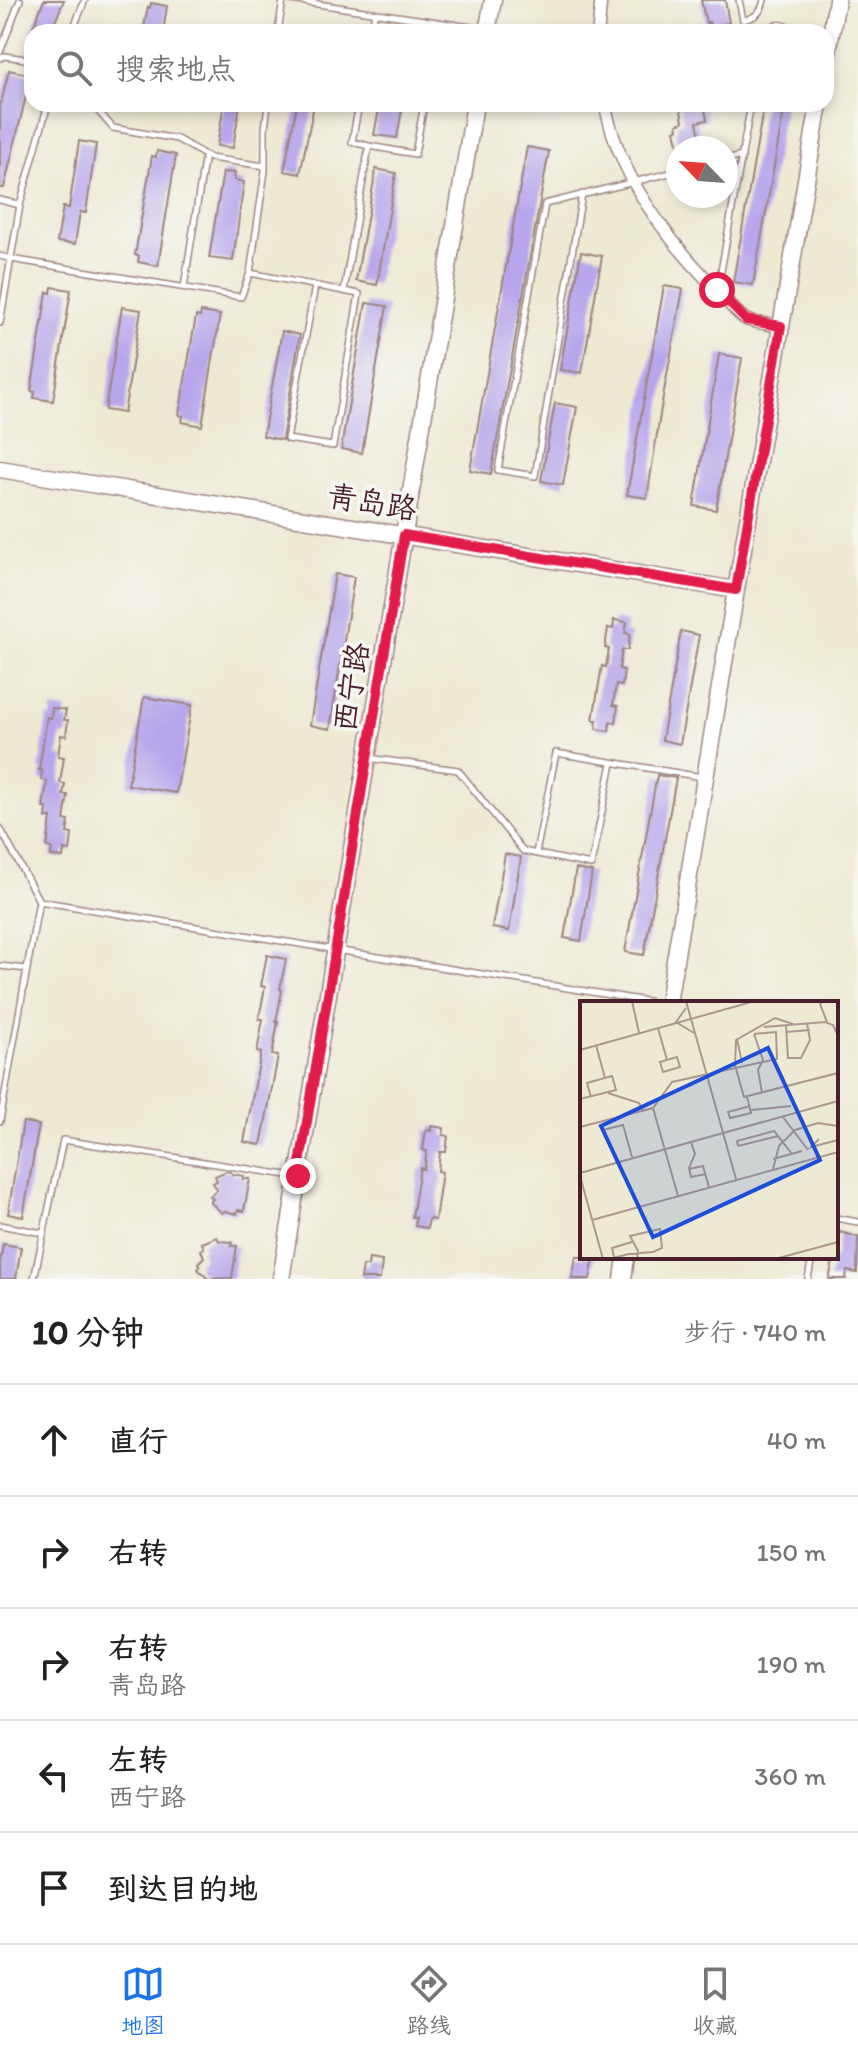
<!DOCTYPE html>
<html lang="zh">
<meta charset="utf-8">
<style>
:root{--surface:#fff;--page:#f2f2f2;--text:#222;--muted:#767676;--line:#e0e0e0;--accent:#1a73e8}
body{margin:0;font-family:Itim,"LXGW WenKai TC",sans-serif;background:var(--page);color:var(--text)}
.compass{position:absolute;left:666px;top:136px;width:72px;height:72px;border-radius:50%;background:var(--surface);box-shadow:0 4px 12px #0003;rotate:295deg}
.stop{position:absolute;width:24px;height:24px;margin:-18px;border:6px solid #e11d48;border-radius:50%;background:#fff}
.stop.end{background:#e11d48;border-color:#fff;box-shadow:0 2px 8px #0008}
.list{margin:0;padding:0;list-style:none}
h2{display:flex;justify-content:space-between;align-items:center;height:104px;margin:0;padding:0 32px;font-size:34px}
h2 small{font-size:26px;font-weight:400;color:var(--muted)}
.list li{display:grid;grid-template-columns:52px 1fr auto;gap:24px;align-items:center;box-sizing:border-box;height:112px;padding:0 32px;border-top:2px solid var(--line)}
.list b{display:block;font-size:30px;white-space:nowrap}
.list p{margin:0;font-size:26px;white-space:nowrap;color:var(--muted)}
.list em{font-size:26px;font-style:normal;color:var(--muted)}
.icon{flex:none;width:44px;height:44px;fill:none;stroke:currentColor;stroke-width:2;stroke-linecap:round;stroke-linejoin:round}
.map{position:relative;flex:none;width:858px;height:1279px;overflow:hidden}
.search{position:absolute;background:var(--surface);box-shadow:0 4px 12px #0003;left:24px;right:24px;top:24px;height:88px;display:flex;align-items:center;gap:20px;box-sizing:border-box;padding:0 28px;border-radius:24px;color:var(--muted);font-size:30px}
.sheet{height:664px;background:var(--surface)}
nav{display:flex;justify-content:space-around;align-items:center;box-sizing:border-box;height:112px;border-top:2px solid var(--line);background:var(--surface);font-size:22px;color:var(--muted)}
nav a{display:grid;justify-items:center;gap:4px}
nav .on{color:var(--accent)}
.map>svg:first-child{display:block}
.building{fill:#b7a6eb}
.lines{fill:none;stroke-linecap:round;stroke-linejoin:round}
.lane-casing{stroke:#9c847f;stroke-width:8}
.street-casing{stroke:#9c847f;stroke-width:14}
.secondary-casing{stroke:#9c847f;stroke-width:19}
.lane{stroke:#fff;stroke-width:5}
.street{stroke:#fff;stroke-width:11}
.secondary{stroke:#fff;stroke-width:16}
.route{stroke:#e11d48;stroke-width:10}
.labels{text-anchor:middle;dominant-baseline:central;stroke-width:7;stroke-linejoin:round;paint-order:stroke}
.street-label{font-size:30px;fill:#4a1f2b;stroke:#f6f6f2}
.inset-road{fill:none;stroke:#ac9890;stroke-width:2}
.view{fill:#1d4ed8;fill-opacity:0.15;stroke:#1d4ed8;stroke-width:4}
.inset-edge{fill:none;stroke:#4a1f2b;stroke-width:4}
</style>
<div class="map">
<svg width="858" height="1279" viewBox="0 0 858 1279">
<rect width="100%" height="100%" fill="#f6f6f2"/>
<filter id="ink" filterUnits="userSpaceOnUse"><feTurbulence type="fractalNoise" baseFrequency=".0125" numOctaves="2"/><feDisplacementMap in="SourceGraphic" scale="16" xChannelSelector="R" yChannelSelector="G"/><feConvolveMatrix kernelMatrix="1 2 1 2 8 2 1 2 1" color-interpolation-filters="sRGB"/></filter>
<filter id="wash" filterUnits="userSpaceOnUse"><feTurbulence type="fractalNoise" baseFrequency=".006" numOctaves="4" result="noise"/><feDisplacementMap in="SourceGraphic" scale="32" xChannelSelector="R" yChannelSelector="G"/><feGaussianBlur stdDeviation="1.8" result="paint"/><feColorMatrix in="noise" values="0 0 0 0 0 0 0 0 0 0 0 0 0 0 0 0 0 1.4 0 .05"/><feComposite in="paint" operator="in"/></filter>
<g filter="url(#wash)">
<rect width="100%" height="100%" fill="#ede9d3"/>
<g id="blocks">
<path class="building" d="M 44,0 L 64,0 L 51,32 L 31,32 Z
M 701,0 L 725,0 L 729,23 L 710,27 L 709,22 L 706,23 Z
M 151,3 L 167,6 L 163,32 L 143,32 L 148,7 L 150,8 Z
M 9,70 L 31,75 L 4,188 L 0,188 L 0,107 Z
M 224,104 L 240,104 L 233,148 L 217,146 Z
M 297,104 L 314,105 L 300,174 L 284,171 Z
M 380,104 L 403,104 L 397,138 L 374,135 Z
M 680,104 L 704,104 L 707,120 L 697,122 L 702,148 L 679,148 L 675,130 L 678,129 L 677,124 L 683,122 Z
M 764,104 L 785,104 L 753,285 L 733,282 Z
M 79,141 L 96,144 L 86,213 L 80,212 L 75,244 L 57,242 L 63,207 L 69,208 Z
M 527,147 L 549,151 L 491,474 L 470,470 Z
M 157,151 L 176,155 L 158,266 L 138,262 L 139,256 L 135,255 L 152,156 L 156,157 Z
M 376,169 L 396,173 L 377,285 L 356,281 Z
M 223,172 L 235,173 L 234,180 L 244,182 L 233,261 L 209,258 Z
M 581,252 L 602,256 L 582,373 L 560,370 Z
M 664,286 L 683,289 L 662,402 L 647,498 L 627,495 Z
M 52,287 L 71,290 L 53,401 L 34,398 L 35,392 L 31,391 L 47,292 L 51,293 Z
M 366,303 L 387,306 L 362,453 L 341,449 Z
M 122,307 L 141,310 L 124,413 L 105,410 Z
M 201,312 L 220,315 L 202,426 L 182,422 L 183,416 L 179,415 L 196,316 L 200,317 Z
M 282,331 L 300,335 L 282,440 L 263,436 Z
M 719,354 L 742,358 L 716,510 L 694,506 Z
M 555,403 L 577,407 L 563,485 L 541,481 Z
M 335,574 L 354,577 L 330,729 L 310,725 Z
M 614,620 L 627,622 L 625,633 L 630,634 L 628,650 L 622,650 L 619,669 L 624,670 L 622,686 L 616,685 L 613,705 L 618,706 L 616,723 L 610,722 L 609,731 L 596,729 L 597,720 L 593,720 L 602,666 L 606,667 L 609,649 L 605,648 L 608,628 L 613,629 Z
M 681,631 L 699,635 L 680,744 L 662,740 Z
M 144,697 L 192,705 L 176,793 L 128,785 Z
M 52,708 L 66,710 L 64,720 L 68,720 L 66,736 L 61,735 L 58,756 L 64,757 L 60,783 L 65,784 L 63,795 L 68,795 L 64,820 L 69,821 L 67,833 L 72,834 L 70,851 L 64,850 L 63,858 L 51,856 L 52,848 L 47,847 L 51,818 L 46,818 L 47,808 L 43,808 L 47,781 L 41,780 L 42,770 L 39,770 L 47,717 L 51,718 Z
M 657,775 L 676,778 L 644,955 L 625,952 Z
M 505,854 L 521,857 L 509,931 L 492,928 Z
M 576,869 L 592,872 L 581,941 L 564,938 Z
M 267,955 L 286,959 L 280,989 L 282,990 L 276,1022 L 278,1022 L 272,1055 L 278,1056 L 261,1145 L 244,1142 L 261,1053 L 257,1052 L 263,1019 L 259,1019 L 265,987 L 261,986 Z
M 23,1122 L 39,1125 L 23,1217 L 8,1214 Z
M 431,1126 L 444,1128 L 443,1135 L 448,1136 L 446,1152 L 440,1152 L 438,1171 L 442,1172 L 435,1220 L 429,1219 L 427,1228 L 415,1226 L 416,1217 L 412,1217 L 420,1168 L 424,1169 L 427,1151 L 423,1150 L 426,1130 L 431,1131 Z
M 227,1171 L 231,1172 L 232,1174 L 244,1176 L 243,1179 L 250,1179 L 244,1211 L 238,1210 L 237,1214 L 225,1211 L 222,1213 L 210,1202 L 213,1199 L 210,1196 L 217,1190 L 213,1183 L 217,1181 L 215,1176 Z
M 840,1232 L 858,1237 L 857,1273 L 847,1271 L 846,1279 L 829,1279 L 834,1257 L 836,1257 Z
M 217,1237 L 219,1241 L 232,1242 L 231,1246 L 237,1246 L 232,1278 L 208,1279 L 198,1269 L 200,1266 L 198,1263 L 204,1257 L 201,1250 L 204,1248 L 202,1243 Z
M 3,1244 L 21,1247 L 16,1279 L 0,1279 L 0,1263 Z
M 576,1257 L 594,1257 L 590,1279 L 572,1279 Z
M 369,1259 L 382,1261 L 380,1279 L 361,1279 L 363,1266 L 368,1266 Z"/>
</g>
</g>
<g filter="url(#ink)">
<use href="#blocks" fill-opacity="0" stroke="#9c847f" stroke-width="2"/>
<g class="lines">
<g class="lane-casing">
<path id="lane" d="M 291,0 L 484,29
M 739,0 L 743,20 C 756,17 761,13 764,0
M 72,32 L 85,0
M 278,32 L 283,0
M 371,32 L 375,13
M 0,52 L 20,0
M 0,58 L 5,56 L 32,60
M 92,104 L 113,128 L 177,139 L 210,158 L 265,166
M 359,104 L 352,142 L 369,146
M 726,160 L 742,156
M 582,194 L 535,476 L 498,470 L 545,204 C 589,193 634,182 678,171
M 0,200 L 20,205
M 0,256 L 11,259 L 241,297 L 250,273 L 265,171 L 265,129 L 268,104
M 250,273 L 359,294 L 333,446 L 287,439 L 315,286
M 184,287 L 205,155
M 718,288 L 751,104
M 344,291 L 369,146 L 415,154 L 424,104
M 0,323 L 20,205 L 48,104
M 368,758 L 458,770 L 523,851 L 591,865 L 612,763
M 0,828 L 39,901 L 0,1121
M 536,853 L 556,753 L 702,777
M 39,901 L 658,1003
M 0,966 L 27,969
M 836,1218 L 858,1222
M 0,1225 L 43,1233
M 34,1279 L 63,1140 L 293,1176
M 808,1279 L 812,1257"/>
</g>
<g class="street-casing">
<path id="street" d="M 598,32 L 601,0
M 769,32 C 776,26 783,26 790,32
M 605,104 C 619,176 664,236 715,288 C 724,297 734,311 745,319 C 754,324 771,324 781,326"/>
</g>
<g class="secondary-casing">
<path id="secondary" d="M 487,32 L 493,0
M 826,64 L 837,0
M 0,469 L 736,590
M 668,1003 L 736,590 L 819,104
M 281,1279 L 475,104
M 623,1279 L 626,1257"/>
</g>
<use href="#lane" class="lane"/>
<use href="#street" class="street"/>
<use href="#secondary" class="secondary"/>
</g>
</g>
<g class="lines" filter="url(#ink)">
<path class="route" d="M 298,1176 L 404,535 L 736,590 L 781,326 L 746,320 L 717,290"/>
</g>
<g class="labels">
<g class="street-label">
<text transform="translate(372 502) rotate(9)">青岛路</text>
<text transform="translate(351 687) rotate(-81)">西宁路</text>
</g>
</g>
<g transform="translate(580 1001)">
<rect width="258" height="258" fill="#ede9d3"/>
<path class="inset-road" d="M 52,0 L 59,32M 106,0 L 156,178M 244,0 L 240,3 L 247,21M 106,7 L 96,21 L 114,32M 213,23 L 195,17 L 156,39 L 155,64 L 164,96 L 258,72M 206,24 L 208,57 L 221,57 L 230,39 L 227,22M 184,26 L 245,21 L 253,24 L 258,35M 78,27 L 87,59M 206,31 L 230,29M 174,33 L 183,59 L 178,69 L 182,92M 157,38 L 162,62M 16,44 L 25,77M 0,49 L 175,0M 97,56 L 100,66 L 83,71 L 80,61 ZM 28,92 L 59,102 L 63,109M 167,96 L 171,112 L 150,117 L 148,111 L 170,105M 0,98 L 36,89 L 32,75 L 7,82 L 11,96M 73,107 L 98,195M 171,109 L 211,105M 203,116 L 228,149M 0,126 L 73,107 L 92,81 L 197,58 L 196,31 L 174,33M 23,129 L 43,124 L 52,156M 239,138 L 231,146 L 258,139M 111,141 L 115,153 L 109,167 L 111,176 L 126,173M 158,145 L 157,140 L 194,130 L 212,153M 158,145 L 198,135M 193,158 L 222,150M 109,168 L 123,165 L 129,186M 193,168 L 199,145 L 215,129 L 238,122 L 258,125M 0,172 L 258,100M 0,175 L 23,258M 12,219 L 258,151M 34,256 L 32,247 L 52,241M 29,258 L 49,253 L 57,253 L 60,252 L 73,251 L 82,247 L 80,228 L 50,235 L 58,250 L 57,253 L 58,258M 195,258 L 258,241"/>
<path class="view" d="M 188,47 L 240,159 L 73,236 L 21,125 Z"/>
<rect width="258" height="258" class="inset-edge"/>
</g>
</svg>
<svg class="compass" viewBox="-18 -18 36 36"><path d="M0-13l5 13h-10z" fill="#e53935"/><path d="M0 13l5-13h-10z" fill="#767676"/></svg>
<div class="stop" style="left:717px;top:290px"></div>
<div class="stop end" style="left:298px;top:1176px"></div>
<div class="search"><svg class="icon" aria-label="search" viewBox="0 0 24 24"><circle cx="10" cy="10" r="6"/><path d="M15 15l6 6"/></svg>搜索地点</div>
</div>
<section class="sheet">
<h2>10 分钟<small>步行 · 740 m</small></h2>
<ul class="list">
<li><svg class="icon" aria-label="ahead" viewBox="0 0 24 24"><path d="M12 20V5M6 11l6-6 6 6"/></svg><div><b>直行</b></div><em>40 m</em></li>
<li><svg class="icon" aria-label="right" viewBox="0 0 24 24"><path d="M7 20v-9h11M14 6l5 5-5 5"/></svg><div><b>右转</b></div><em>150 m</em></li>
<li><svg class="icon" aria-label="right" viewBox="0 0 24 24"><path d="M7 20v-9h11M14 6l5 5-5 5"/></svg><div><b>右转</b><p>青岛路</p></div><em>190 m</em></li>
<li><svg class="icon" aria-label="left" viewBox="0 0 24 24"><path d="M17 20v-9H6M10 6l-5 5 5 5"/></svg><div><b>左转</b><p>西宁路</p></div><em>360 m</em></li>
<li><svg class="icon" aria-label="arrive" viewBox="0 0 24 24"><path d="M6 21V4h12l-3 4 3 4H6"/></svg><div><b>到达目的地</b></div></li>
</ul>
</section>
<nav>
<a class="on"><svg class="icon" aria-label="map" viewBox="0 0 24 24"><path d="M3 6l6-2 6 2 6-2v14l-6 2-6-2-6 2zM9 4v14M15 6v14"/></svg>地图</a>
<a><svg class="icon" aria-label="directions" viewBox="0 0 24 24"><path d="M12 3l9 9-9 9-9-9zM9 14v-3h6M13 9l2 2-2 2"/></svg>路线</a>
<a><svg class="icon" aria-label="saved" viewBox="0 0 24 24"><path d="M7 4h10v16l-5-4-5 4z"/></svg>收藏</a>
</nav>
